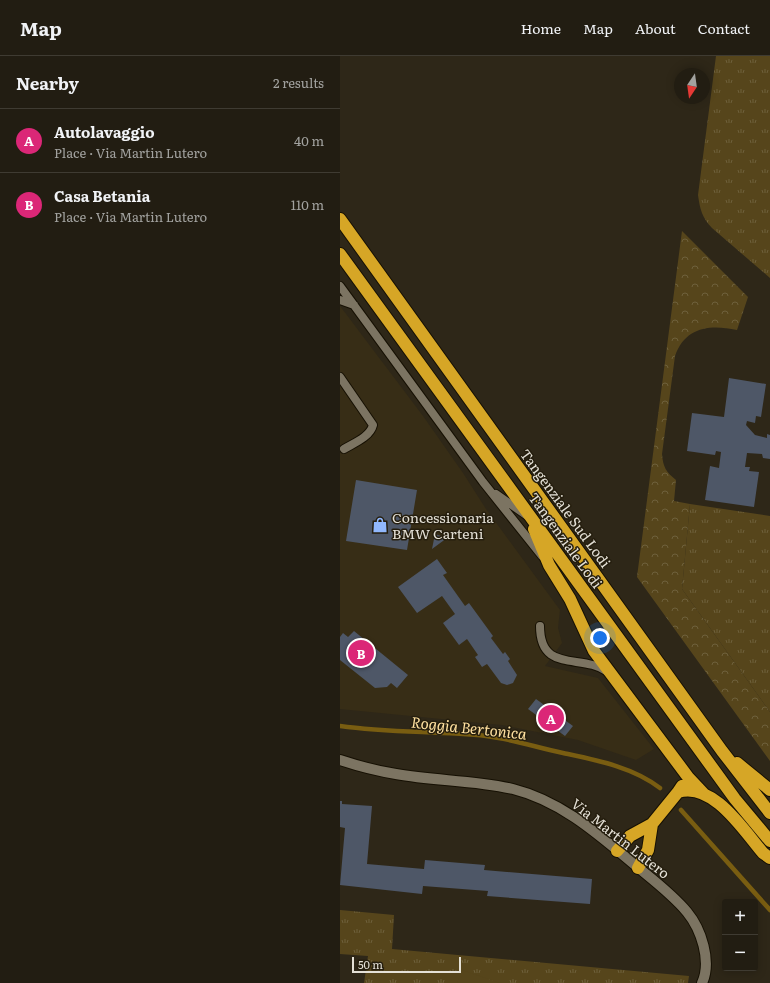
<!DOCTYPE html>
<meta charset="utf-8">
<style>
:root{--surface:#221d12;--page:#2a261b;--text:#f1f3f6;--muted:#a2a29f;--line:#3f3b32;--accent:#db2777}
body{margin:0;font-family:Literata,serif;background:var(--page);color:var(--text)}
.controls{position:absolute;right:12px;bottom:12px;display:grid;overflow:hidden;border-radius:4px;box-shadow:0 2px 10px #0003}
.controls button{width:36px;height:36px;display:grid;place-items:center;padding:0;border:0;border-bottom:1px solid var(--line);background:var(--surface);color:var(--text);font:20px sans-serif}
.compass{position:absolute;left:334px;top:12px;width:36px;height:36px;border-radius:50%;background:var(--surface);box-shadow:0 2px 10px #0003;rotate:193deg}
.scale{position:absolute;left:12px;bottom:10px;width:109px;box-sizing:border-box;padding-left:4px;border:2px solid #e4e0d6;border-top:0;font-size:11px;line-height:14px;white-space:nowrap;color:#e4e0d6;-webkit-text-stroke:3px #251e0e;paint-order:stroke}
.you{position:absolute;left:260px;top:582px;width:14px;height:14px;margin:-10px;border:3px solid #fff;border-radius:50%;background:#1a73e8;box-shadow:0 0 0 6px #1a73e833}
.badge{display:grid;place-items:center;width:26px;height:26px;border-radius:50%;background:var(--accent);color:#fff;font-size:13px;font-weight:700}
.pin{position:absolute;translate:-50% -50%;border:2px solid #fff;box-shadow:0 1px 4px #0006}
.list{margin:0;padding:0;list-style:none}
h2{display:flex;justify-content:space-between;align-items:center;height:52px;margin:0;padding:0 16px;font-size:17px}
h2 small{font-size:13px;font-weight:400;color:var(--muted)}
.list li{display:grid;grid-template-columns:26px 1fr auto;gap:12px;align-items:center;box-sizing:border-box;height:64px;padding:0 16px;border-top:1px solid var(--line)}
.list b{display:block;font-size:15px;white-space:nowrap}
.list p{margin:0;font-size:13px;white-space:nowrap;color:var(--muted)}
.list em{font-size:13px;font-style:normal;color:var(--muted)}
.map{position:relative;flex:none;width:430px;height:927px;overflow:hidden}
header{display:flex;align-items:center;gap:24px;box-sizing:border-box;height:56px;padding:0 20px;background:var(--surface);border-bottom:1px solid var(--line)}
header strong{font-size:19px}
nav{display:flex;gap:22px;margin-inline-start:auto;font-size:14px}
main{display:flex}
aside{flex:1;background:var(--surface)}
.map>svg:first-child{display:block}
.built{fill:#372d16}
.grass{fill:url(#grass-tufts)}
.forest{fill:url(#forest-crowns)}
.pitch{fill:#56451b}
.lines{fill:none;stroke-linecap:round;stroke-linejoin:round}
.stream{stroke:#795d11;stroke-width:4.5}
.building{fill:#4e5767}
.lane-casing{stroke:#161003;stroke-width:10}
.street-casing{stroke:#161003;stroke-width:12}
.highway-casing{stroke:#161003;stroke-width:14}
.lane{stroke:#7c7462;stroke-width:8}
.street{stroke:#7c7462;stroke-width:10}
.highway{stroke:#d6a626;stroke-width:12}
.labels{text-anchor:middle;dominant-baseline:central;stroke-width:3;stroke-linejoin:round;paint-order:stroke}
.street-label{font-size:14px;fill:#e4e0d6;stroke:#251e0e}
.poi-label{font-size:14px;fill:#e4e0d6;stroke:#251e0e;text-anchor:start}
.water-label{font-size:15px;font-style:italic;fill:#ffe1a0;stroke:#251e0e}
</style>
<header>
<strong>Map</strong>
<nav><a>Home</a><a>Map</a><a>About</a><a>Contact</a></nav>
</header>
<main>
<aside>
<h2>Nearby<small>2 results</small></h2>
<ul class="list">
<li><span class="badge">A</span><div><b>Autolavaggio</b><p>Place · Via Martin Lutero</p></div><em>40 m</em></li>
<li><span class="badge">B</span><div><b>Casa Betania</b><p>Place · Via Martin Lutero</p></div><em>110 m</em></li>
</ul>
</aside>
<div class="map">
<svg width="430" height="927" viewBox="0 0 430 927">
<defs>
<pattern id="grass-tufts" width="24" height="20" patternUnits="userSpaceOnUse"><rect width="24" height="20" fill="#56451b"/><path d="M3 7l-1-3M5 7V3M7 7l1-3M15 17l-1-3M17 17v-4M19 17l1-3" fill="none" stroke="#6e603b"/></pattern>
<pattern id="forest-crowns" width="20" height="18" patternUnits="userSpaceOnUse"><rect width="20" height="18" fill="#56451b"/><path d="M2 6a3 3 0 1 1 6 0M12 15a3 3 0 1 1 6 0" fill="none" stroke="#6e603b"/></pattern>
</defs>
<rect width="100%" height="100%" fill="#2e2718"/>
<path class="built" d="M 0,250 L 83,360 L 123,417 L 146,453 L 220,554 L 218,572 L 222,587 L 205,610 L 258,622 L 314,693 L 296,704 L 238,684 L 162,669 L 0,653 Z"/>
<path class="grass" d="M 376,0 L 430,0 L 430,222 L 372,172 C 362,162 360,153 358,139 Z
M 350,448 L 430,460 L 430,656 L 342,533 Z
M 0,854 L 54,859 L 52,893 L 349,920 L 348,927 L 24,927 L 28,900 L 0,898 Z"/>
<path class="forest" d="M 342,175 L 408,241 L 397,274 C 370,268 345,271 335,300 L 322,398 C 323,411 326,416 336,424 L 334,445 L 350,448 L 342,533 L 430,656 L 430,705 L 297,521 Z"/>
<path class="pitch" d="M 122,914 L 160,927 L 117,927 Z"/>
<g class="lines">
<path class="stream" d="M 0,670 C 49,677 97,675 146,680 C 172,683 198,692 223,697 C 256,704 293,711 320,732
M 341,754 L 430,854"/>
</g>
<path class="building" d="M 389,322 L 426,328 L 421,361 L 416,360 L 415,367 L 407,365 L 406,369 L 415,379 L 427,382 L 427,378 L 430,379 L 430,403 L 423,402 L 422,398 L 407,397 L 405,411 L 410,411 L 409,415 L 419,416 L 414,451 L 365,444 L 370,410 L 379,412 L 381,396 L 376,395 L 375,399 L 347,395 L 352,357 L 384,361 Z
M 16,424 L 77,434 L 67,494 L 6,485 Z
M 95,478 L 107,482 L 92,493 Z
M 97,503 L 107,517 L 103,519 L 125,550 L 129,547 L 153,580 L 151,582 L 163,598 L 165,596 L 170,603 L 168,605 L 177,619 L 173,627 L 167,629 L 161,627 L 147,608 L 142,611 L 135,601 L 138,599 L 127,583 L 119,589 L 103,567 L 115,558 L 102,540 L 77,557 L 58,531 Z
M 14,575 L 68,619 L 57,632 L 51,627 L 47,631 L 35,632 L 0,604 L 0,581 L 3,577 L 8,581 Z
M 196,643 L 233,670 L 225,680 L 188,653 Z
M 0,745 L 2,745 L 2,748 L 32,750 L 27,808 L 84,813 L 85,804 L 145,809 L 144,814 L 252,823 L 250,848 L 147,840 L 148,835 L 83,830 L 82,838 L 0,829 L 5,772 L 0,771 Z"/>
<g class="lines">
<g class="lane-casing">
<path id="lane" d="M 0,230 L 143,426 L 202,500
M 0,244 L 14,249
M 0,321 L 33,369 C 30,381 14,387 4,393
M 156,438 L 186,459
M 200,570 C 200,618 242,597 268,616"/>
</g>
<g class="street-casing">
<path id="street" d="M 0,704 C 18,710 37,715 56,718 C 94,725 135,724 173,733 C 221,745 258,778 295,809 C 313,824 332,838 347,856 C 361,873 372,905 362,927"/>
</g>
<g class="highway-casing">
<path id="highway" d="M 0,163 L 382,695 L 430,757
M 0,198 L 395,743 L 430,785
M 194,473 L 209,509 L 230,543 L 254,595 L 348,721 L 364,738
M 397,707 L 430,734
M 338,736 C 373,725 404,775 423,797 L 430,802
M 277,795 L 290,780 L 312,768 L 338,736 L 342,730
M 298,812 L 308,794 L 312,768"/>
</g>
<use href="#lane" class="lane"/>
<use href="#street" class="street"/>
<use href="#highway" class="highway"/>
</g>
<defs>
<g id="shop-bare" transform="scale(1.2)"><path d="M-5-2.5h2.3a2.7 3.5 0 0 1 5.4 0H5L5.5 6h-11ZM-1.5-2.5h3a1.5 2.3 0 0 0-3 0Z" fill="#91b8fd" stroke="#251e0e" stroke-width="2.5" paint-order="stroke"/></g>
</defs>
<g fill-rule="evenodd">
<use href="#shop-bare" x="40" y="469"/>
</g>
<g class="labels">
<g class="street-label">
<text transform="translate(226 452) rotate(54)">Tangenziale Sud Lodi</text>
<text transform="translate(226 484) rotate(54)">Tangenziale Lodi</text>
<text transform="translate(281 782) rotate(38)">Via Martin Lutero</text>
</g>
<g class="poi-label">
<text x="52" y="461">Concessionaria<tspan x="52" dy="16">BMW Carteni</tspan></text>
</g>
<g class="water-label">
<text transform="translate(129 671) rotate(6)">Roggia Bertonica</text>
</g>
</g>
</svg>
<div class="controls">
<button>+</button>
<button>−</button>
</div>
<svg class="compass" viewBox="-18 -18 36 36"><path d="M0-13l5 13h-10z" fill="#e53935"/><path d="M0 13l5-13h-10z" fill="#a2a29f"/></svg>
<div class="scale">50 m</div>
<div class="you"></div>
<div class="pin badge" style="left:211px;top:662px">A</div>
<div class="pin badge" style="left:21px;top:597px">B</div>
</div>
</main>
